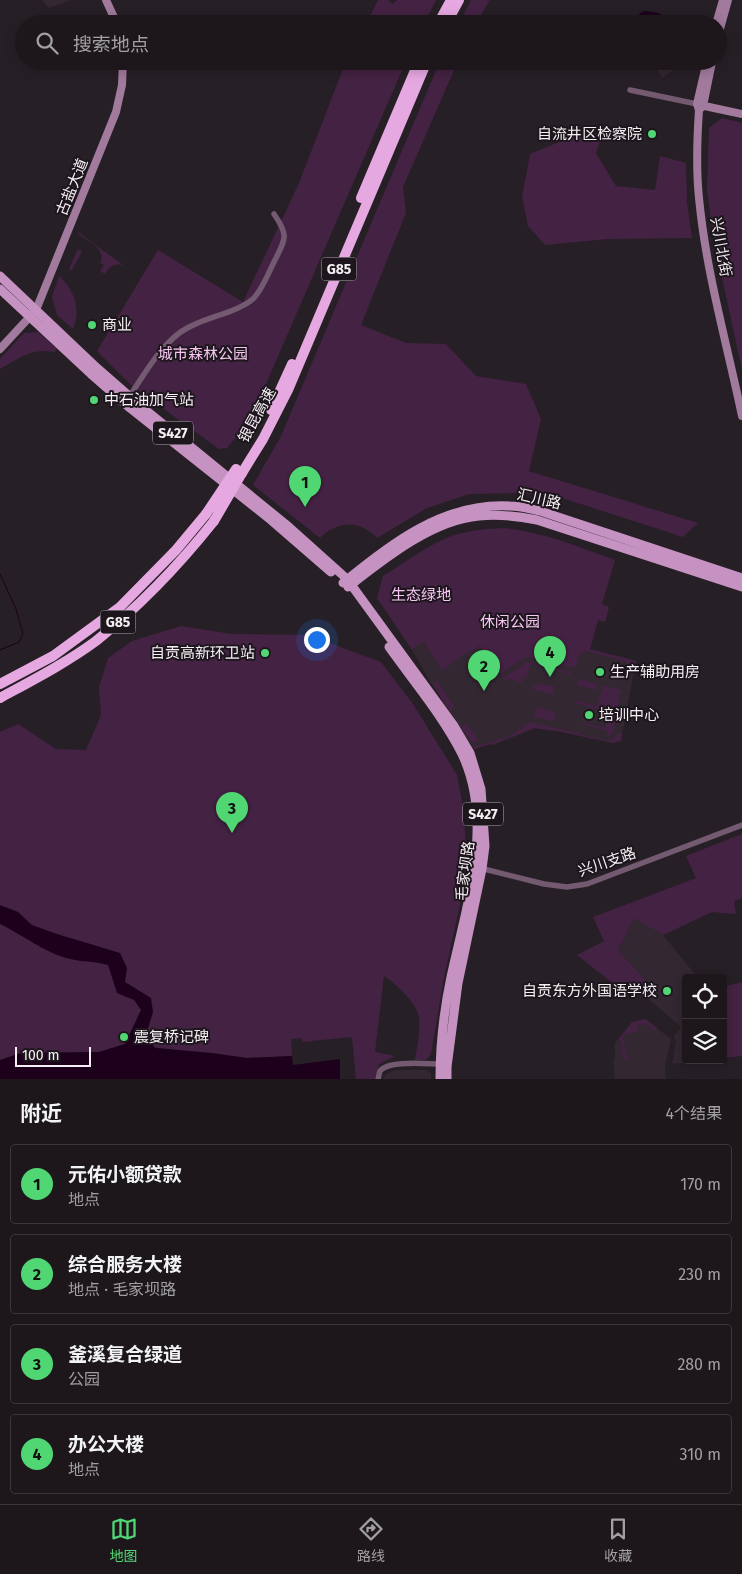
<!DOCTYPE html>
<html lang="zh">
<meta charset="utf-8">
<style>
:root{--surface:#1d171c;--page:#2a2429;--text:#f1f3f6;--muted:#a09fa3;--line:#3b363b;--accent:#51d674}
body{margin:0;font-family:"Fira Sans","Noto Sans SC",sans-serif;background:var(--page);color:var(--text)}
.controls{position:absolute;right:15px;bottom:15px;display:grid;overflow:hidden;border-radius:5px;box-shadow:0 2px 12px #0003}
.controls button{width:45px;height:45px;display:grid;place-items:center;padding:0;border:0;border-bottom:1px solid var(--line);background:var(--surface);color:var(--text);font:25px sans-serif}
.scale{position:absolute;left:15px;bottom:12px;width:76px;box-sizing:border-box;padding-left:5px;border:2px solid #f5eff4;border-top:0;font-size:14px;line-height:18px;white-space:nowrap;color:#f5eff4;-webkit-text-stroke:4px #1d161d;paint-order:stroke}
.you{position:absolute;left:316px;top:639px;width:18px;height:18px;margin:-12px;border:4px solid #fff;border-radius:50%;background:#1a73e8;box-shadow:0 0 0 8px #1a73e833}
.badge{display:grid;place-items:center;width:32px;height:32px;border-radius:50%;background:var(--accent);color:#111;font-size:16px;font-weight:700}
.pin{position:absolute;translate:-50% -41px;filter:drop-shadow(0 1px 2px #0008)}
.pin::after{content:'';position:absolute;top:26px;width:18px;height:15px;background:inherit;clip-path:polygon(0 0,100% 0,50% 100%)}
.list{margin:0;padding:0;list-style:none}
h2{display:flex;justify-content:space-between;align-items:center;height:65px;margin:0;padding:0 20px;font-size:21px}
h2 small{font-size:16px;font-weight:400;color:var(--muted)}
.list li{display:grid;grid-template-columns:32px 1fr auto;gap:15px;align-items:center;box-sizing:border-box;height:80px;margin:0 10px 10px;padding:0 10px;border:1px solid var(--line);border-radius:5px}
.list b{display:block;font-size:19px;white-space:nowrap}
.list p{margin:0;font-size:16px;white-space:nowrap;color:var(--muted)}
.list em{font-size:16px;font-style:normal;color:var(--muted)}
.icon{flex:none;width:28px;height:28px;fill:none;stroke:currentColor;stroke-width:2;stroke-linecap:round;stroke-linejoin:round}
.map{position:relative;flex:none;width:742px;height:1079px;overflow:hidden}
.search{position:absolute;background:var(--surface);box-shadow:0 2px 12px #0003;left:15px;right:15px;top:15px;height:55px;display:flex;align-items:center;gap:12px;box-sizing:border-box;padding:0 18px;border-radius:28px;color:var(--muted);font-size:19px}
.sheet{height:425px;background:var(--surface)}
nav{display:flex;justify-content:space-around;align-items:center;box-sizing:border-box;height:70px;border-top:1px solid var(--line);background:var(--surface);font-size:14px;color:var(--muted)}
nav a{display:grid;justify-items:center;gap:2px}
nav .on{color:var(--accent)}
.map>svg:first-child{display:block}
.built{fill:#332732}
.green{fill:#442243}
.water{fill:#1c001c}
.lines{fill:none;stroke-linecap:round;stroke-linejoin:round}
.stream{stroke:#1c001c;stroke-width:1}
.street{stroke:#735a71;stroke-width:5.5}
.secondary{stroke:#a17a9e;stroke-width:8}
.primary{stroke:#c592c1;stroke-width:9}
.highway{stroke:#e6a8e1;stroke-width:10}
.highway-bridge{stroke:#e6a8e1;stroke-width:10}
.poi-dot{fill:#51d674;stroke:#1d161d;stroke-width:2}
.labels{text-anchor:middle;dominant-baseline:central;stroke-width:4;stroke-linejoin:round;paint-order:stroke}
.shield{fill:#1d161d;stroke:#b4aeb4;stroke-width:1}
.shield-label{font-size:14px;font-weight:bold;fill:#f5eff4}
.poi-label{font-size:15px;fill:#f5eff4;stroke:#1d161d;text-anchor:start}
.street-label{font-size:15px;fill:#f5eff4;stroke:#1d161d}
.park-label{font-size:15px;fill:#f7c6f3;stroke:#1d161d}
</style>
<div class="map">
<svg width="742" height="1079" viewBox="0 0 742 1079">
<rect width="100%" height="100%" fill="#271f26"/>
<path class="built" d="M 42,0 L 71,0 L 49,8 Z
M 665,61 L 686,61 L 662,78 L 656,68 Z
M 609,607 L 605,622 L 598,620 L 590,649 L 636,661 L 621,741 L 613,743 L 562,732 L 535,728 L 492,745 L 491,744 L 474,749 L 431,683 L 412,650 L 424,640 Z
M 634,917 L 663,935 L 698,978 L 686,978 L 686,1060 L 707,1060 L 672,1064 L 676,1041 L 674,1036 L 681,1027 L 645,996 L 651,986 L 618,950 Z
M 645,1019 L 671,1039 L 665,1066 L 666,1079 L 615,1079 L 613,1059 L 615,1059 L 615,1043 L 632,1022 Z
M 396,1070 L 426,1070 L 431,1073 L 431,1079 L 383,1079 L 386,1074 Z"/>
<path class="green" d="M 378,0 L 388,0 L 393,4 L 397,0 L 436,0 L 424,24 L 366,24 Z
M 471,0 L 490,0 L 475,24 L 459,24 Z
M 346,61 L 406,61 L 266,384 L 240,432 L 227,448 L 219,449 L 131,385 L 97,351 L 158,250 L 243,302 L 299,183 Z
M 440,61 L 458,61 L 403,187 L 406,213 L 361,325 L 406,343 L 446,344 L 476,376 L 526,384 L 541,419 L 529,471 L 698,523 L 683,537 L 556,496 L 518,493 L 469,494 L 427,508 L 377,538 C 360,520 338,520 320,538 L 253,485 L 281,436 Z
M 722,118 L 742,123 L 742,370 L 715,245 L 710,214 L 707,189 L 709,128 Z
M 576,135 L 600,141 L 596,153 L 616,186 L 655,190 L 660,156 L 686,163 L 687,203 L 692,238 L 607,239 L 545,245 L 528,226 L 522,197 L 530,154 Z
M 78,232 L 123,265 C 114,263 110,266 105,274 L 100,271 L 104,265 L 100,263 C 107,248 87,241 77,233 Z
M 78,249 L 82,252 L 71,271 L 69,269 Z
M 59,276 C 75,290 81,310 73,329 L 57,315 L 52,297 Z
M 38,332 L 57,349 L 54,352 C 31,348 20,358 0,369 L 0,359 L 24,333 Z
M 502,528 C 542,531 578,547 615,560 L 602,604 L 609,607 L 605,622 L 598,620 L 590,649 L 636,661 L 634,673 L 629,672 L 629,666 L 625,661 L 585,651 L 579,655 L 576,666 L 572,668 L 526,657 L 500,674 L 480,646 L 470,652 L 469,651 L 442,671 L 424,641 L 412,650 L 377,598 L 383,576 C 406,562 430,543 455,535 C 471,530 486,529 502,528 Z
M 181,626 L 232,634 L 308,635 L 381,662 L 413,704 L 457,775 L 464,811 L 466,856 L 463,890 L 444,978 L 431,1054 L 426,1060 L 415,1060 C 417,1046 421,1031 419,1017 C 417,1003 395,983 384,976 L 375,1052 L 395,1056 L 379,1064 L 375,1079 L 356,1079 L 352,1037 L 302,1042 L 302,1038 L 291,1039 L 292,1056 L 247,1058 L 125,1044 L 99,1052 L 21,1053 L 0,1060 L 0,732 L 18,724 L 56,749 L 86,750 L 101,715 L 99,687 L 108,658 L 132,641 Z
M 527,662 L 570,672 L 572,675 L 531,664 L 526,679 L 523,678 L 522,683 L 509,679 L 504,680 L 503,678 Z
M 579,679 L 598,684 L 596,690 L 577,685 Z
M 437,681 L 455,707 L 450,711 L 432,684 Z
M 540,683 L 555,687 L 553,695 L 532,689 L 534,684 L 539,685 Z
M 603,685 L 621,690 L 613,732 L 608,736 L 607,736 L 608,731 L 581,724 L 581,722 L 605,728 L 609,712 L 575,703 L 575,700 L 597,706 Z
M 536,707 L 557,713 L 554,719 L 551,721 L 534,717 Z
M 531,722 L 608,741 L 613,740 L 617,733 L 622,734 L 621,741 L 613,743 L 562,732 L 535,728 L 492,745 L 491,744 L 474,749 L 474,747 L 508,737 Z
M 466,723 L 479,741 L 472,743 L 461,727 Z
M 742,834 L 742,898 L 734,901 L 736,914 L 712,912 L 663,935 L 634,918 L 618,950 L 651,986 L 645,996 L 625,993 L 577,955 L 604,941 L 593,917 L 696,878 L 686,856 Z
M 742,982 L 742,1056 L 723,1058 L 723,987 Z
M 645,1019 L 657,1028 L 656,1030 L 653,1030 L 647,1024 L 637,1026 L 637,1032 L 623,1035 L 627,1059 L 623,1059 L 621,1039 L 619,1039 L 632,1022 Z"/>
<path class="water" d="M 644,11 C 654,12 666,12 667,24 L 642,24 L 643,19 L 639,14 Z
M 0,905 L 18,912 L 32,925 L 57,934 L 120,953 L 127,968 L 125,982 L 151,998 L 153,1012 L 146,1035 L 155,1048 L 212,1053 L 247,1058 L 292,1056 L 293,1065 L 340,1059 L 340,1079 L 0,1079 L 0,1060 L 21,1053 L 99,1052 L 125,1044 L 141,1010 L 134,1000 L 117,993 L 108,965 C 94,961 80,962 66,958 C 44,952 21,934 0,924 Z"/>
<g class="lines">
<path class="stream" d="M 0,574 L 16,609 L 23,634 L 19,642 L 0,650"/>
<path class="street" d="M 630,90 L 697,104
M 129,397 C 144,375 157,351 178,334 C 200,317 237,314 254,298 C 263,288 268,274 274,262 C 286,238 289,236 274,214
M 480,868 L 544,884 L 567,887 L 587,884 L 742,825
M 378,1079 C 379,1076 379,1073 380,1071 C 388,1060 427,1064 440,1064"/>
<path class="secondary" d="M 106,0 L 117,24
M 716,24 L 723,0
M 718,36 L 728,0
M 707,61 L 697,104 L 699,110 C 697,139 696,169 699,198 C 706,272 727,344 742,416
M 700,105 L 742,114
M 699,110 L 703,106 L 712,62
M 0,349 L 36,310 L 116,112 L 122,85 L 123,61"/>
<path class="primary" d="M 0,276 L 97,368 L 137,403 L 289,527 L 347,579 L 454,726 L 470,753 L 481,789 L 485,846 L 482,869 L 458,983 L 447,1067 L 447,1079
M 0,289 L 91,374 L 130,408 L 271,520 L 331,572
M 343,583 C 390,544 444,502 510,506 C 520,506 530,509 540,511 L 742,578
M 348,587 C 384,559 432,520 479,516 C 499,514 517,516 537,520 L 742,587
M 389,647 C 414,682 443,716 462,754 C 495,823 466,907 451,977 C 444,1010 440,1046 440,1079"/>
<path class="highway" d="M 438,24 L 451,0
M 446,24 L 459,0
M 361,198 L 419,61
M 271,410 L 292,364
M 242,473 L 263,439 L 288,390 L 427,61
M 0,684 L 53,656 L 120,607 L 176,550 L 206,514
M 0,698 C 33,680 66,663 96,641 C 140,606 179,565 214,521"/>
<path class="highway-bridge" d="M 206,514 L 236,469
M 214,521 L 242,473"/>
</g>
<g class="poi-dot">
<circle cx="652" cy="134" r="5"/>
<circle cx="92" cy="325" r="5"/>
<circle cx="94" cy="400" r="5"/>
<circle cx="265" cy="653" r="5"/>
<circle cx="600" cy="672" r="5"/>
<circle cx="589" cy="715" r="5"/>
<circle cx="667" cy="991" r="5"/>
<circle cx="124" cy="1037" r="5"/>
</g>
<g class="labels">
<g class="shield">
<rect x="321.5" y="257.5" width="35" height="23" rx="4"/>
<rect x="153" y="421.5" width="40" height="23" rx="4"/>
<rect x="100.5" y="610.5" width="35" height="23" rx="4"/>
<rect x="463" y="802.5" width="40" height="23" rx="4"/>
</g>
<g class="shield-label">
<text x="339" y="269">G85</text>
<text x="173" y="433">S427</text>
<text x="118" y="622">G85</text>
<text x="483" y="814">S427</text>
</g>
<g class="poi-label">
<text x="642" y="134" text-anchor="end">自流井区检察院</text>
<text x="102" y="325">商业</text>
<text x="104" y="400">中石油加气站</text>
<text x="255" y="653" text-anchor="end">自贡高新环卫站</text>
<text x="610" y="672">生产辅助用房</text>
<text x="599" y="715">培训中心</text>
<text x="657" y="991" text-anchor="end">自贡东方外国语学校</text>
<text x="134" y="1037">震复桥记碑</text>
</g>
<g class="street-label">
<text transform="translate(72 187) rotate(-68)">古盐大道</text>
<text transform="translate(721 247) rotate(80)">兴川北街</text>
<text transform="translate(257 415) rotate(-61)">银昆高速</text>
<text transform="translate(539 499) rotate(13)">汇川路</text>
<text transform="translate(607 862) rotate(-19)">兴川支路</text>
<text transform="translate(465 871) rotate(-82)">毛家坝路</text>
</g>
<g class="park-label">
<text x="203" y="354">城市森林公园</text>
<text x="421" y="595">生态绿地</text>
<text x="510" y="622">休闲公园</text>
</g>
</g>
</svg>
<div class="controls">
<button><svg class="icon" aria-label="locate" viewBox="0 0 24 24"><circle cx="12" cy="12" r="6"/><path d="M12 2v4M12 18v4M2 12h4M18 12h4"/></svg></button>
<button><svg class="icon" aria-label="layers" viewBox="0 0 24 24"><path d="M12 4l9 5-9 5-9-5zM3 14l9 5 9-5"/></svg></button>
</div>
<div class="scale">100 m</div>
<div class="you"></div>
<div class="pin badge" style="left:305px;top:507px">1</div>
<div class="pin badge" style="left:484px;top:691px">2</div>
<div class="pin badge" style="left:232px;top:833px">3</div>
<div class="pin badge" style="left:550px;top:677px">4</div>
<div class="search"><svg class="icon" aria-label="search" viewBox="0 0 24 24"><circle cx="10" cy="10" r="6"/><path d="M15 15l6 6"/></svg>搜索地点</div>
</div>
<section class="sheet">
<h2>附近<small>4个结果</small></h2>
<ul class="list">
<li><span class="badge">1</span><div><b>元佑小额贷款</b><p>地点</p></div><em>170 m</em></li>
<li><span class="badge">2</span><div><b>综合服务大楼</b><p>地点 · 毛家坝路</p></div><em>230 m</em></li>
<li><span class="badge">3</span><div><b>釜溪复合绿道</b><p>公园</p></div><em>280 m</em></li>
<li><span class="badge">4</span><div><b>办公大楼</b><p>地点</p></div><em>310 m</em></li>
</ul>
</section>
<nav>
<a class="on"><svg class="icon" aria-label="map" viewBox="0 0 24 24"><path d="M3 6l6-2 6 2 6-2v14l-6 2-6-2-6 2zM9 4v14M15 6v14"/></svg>地图</a>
<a><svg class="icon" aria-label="directions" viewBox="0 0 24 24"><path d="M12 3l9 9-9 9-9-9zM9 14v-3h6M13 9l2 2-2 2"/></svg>路线</a>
<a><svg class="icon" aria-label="saved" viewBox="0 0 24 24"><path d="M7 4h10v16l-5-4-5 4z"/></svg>收藏</a>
</nav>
